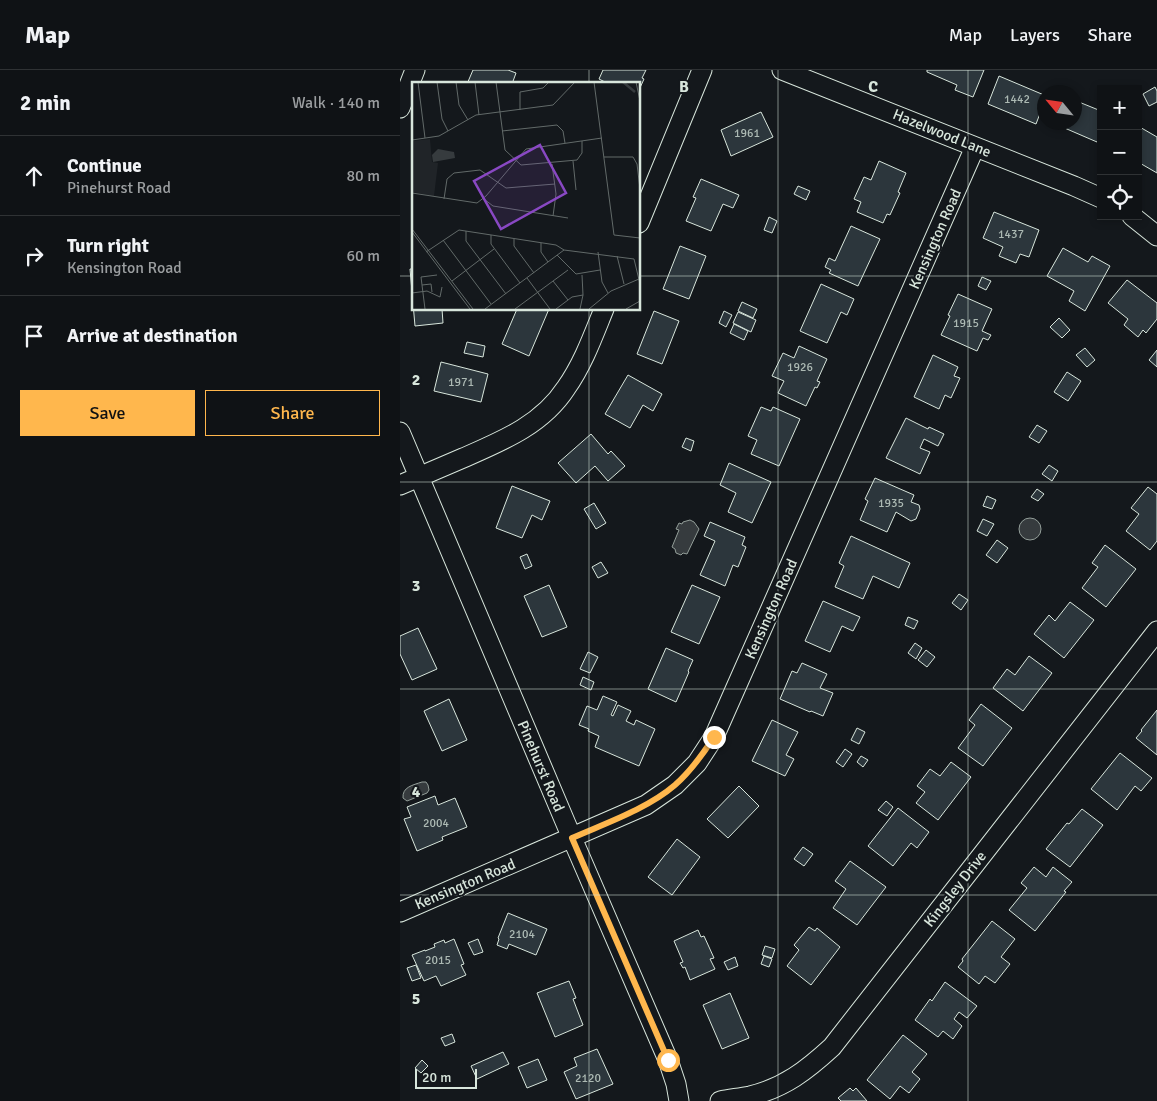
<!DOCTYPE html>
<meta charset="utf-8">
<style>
:root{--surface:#0f1215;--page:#1d2022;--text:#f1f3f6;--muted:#9b9ea0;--line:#2f3234;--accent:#ffb74d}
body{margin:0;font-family:Signika,sans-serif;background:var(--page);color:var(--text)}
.controls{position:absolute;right:15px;top:15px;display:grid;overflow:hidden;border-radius:0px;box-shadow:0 2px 8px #0003}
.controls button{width:45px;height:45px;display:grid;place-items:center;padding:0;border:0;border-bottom:1px solid var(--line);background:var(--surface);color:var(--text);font:25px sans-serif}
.compass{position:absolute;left:637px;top:15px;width:45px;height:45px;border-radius:50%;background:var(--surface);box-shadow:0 2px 8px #0003;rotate:299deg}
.scale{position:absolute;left:15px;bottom:12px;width:62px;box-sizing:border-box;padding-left:5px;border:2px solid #d8e6dc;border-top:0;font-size:14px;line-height:18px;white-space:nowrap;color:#d8e6dc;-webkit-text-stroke:4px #14181c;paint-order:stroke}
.stop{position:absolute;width:15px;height:15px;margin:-11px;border:4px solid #ffb74d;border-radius:50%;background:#fff}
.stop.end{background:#ffb74d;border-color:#fff;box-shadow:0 1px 5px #0008}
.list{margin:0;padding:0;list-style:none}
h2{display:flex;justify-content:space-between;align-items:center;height:65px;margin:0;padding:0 20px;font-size:21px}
h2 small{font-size:16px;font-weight:400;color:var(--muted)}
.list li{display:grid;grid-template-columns:32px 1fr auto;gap:15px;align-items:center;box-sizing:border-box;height:80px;padding:0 20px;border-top:1px solid var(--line)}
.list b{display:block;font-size:19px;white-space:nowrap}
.list p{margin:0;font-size:16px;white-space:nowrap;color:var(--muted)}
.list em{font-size:16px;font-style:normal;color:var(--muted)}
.actions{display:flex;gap:10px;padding:15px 20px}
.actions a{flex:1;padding:11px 0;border:1px solid var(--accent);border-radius:0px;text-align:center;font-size:18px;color:var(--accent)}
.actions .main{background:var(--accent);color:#111}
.icon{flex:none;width:28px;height:28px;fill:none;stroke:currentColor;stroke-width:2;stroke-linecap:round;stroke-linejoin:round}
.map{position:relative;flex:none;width:757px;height:1031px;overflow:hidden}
header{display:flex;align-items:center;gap:30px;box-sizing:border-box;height:70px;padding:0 25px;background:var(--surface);border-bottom:1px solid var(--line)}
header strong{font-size:24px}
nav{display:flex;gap:28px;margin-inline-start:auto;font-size:18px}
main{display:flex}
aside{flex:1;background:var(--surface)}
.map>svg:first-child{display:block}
.water{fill:#363b3e;stroke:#939e99}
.building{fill:#2c363c;stroke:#d8e6dc}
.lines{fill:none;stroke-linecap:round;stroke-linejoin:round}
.minor-casing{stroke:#d8e6dc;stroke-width:21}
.minor{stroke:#14181c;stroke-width:19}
.route{stroke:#ffb74d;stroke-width:6}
.grid{fill:none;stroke:#d8e6dc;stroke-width:1;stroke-opacity:0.55}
.labels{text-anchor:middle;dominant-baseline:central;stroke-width:4;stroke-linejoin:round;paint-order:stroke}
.number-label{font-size:12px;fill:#adbab4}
.street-label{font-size:15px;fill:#d8e6dc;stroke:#14181c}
.inset-river{fill:none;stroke:#363b3e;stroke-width:2.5}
.inset-road{fill:none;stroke:#626a69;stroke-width:1}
.view{fill:#8948c3;fill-opacity:0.15;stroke:#8948c3;stroke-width:2.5}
.inset-edge{fill:none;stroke:#d8e6dc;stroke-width:2.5}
.grid-label{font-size:16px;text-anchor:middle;font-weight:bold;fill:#d8e6dc;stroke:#14181c;stroke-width:4;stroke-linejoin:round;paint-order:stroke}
</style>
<header>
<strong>Map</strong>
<nav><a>Map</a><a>Layers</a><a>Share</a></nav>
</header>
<main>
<aside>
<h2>2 min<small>Walk · 140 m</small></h2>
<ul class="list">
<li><svg class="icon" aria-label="ahead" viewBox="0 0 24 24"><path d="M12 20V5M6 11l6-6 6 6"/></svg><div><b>Continue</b><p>Pinehurst Road</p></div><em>80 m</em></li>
<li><svg class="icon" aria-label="right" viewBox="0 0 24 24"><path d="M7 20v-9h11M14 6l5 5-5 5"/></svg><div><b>Turn right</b><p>Kensington Road</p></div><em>60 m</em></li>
<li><svg class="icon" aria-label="arrive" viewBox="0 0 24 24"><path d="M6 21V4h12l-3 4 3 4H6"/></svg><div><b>Arrive at destination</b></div></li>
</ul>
<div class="actions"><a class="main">Save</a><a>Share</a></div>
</aside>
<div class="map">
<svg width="757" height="1031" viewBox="0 0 757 1031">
<rect width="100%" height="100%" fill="#14181c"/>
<path class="water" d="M619 459a11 11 0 1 1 22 0a11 11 0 1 1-22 0Z
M 290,450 L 294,452 L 299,459 L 287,484 L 283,483 L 281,485 L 276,483 L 275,479 L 272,477 L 279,460 L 276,459 L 279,453 L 282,454 L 283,452 Z
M 22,712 L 26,712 L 28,715 L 29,720 L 27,723 L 7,731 L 3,728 C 2,717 13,715 22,712 Z"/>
<path class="building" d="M 73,0 L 108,0 L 116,3 L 112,14 L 67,14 Z
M 203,0 L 246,0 L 242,8 L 244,9 L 239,20 L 239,14 L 209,14 L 199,9 Z
M 527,0 L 584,0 L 573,27 L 555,20 L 557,15 L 527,2 Z
M 599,6 L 644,25 L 644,33 L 636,54 L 588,34 Z
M 755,17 L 757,21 L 757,32 L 749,36 L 743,24 Z
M 674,30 L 701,41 L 701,63 L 697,72 L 653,53 L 653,52 L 674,52 Z
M 361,42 L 373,67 L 331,86 L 321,60 Z
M 738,56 L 757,67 L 757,103 L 738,92 Z
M 479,91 L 506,103 L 498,122 L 500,123 L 490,145 L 487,144 L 483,153 L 457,142 L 461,132 L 454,129 L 464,107 L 471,110 Z
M 301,109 L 339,125 L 333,138 L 323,134 L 311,161 L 286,151 L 296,128 L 293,127 Z
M 398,116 L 410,121 L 406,130 L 394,124 Z
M 594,142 L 639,160 L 629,187 L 620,184 L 616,193 L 599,186 L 603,177 L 583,168 Z
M 369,147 L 377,151 L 372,163 L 364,160 Z
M 451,156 L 480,169 L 458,216 L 429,203 L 431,200 L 425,197 L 429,188 L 435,191 Z
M 280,176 L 306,186 L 289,229 L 263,219 Z
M 663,178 L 688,192 L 692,186 L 710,196 L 685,241 L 669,231 L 674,221 L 647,206 Z
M 10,199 L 14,199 L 14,239 L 42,239 L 43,253 L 15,256 Z
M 582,207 L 591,211 L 586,220 L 578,216 Z
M 727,210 L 757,233 L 757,249 L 746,263 L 743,260 L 738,267 L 724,255 L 728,249 L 708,233 Z
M 421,214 L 454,229 L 447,245 L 441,242 L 427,273 L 400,261 Z
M 558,224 L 592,239 L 582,261 L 591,265 L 588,270 L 583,268 L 577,281 L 541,265 L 550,246 L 548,245 Z
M 342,232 L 357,239 L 353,248 L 338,241 Z
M 117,239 L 149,239 L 129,286 L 102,274 Z
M 254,241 L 279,251 L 262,294 L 237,284 Z
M 324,241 L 332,245 L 326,257 L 319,253 Z
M 338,242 L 356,250 L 351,262 L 333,253 Z
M 659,248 L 670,260 L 662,268 L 650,257 Z
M 334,254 L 348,261 L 344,270 L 330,263 Z
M 67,272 L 85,276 L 83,287 L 64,283 Z
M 399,276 L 427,289 L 417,311 L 420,312 L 417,318 L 415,317 L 406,336 L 378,323 L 384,311 L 372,306 L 383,283 L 394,288 Z
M 685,278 L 695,290 L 687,297 L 676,285 Z
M 757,280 L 757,297 L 749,290 Z
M 533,285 L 558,297 L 554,306 L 560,308 L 551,328 L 545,325 L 539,339 L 514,327 Z
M 41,292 L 88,304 L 81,332 L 34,321 Z
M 667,302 L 681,311 L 668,331 L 654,322 Z
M 228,305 L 262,324 L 253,341 L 243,335 L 230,358 L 205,344 Z
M 361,337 L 371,341 L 373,337 L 400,349 L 379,396 L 351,384 L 357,370 L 348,366 Z
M 506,348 L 528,359 L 529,357 L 544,364 L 538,376 L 524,369 L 520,378 L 530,382 L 520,404 L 486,388 Z
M 637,355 L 647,361 L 639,373 L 629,367 Z
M 191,364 L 208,384 L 211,381 L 225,396 L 208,411 L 195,396 L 176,413 L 158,393 Z
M 286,368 L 294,371 L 291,381 L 282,377 Z
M 329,393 L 371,412 L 352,453 L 328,442 L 336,423 L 320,415 Z
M 649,395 L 658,401 L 652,411 L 642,404 Z
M 475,408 L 514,425 L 511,432 L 519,435 L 520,439 L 516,449 L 511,451 L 496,442 L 487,462 L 460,450 L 468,431 L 465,429 Z
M 112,416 L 150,431 L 142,450 L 132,445 L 122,468 L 96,458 Z
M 748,417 L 757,424 L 757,471 L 750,480 L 726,461 L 739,444 L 731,438 Z
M 637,419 L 644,424 L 638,431 L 631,427 Z
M 587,426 L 596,430 L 592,439 L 583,436 Z
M 194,433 L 206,453 L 196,459 L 184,439 Z
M 583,449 L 594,454 L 587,466 L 577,461 Z
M 310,452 L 345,467 L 342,475 L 346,477 L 338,497 L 333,495 L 325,516 L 300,505 L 315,471 L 304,466 Z
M 451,466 L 510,493 L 499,518 L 473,506 L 463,529 L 435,517 L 444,496 L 439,493 Z
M 597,470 L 608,478 L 597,493 L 586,485 Z
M 705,475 L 736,499 L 706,537 L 682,518 L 698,497 L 692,493 Z
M 127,484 L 132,496 L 125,499 L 120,487 Z
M 201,492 L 208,503 L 198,508 L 192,497 Z
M 149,515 L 167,557 L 142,567 L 124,526 Z
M 292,515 L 320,527 L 299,574 L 271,562 Z
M 559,524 L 568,530 L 561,540 L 552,533 Z
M 423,531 L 460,547 L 453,561 L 442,556 L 430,582 L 405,571 Z
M 670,532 L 694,550 L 664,588 L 634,564 L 649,545 L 655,551 Z
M 508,547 L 518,551 L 514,559 L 505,555 Z
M 18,558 L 37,599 L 12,610 L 0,584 L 0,566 Z
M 515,573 L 522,578 L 516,589 L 508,583 Z
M 266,578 L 293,590 L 288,601 L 289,602 L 276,632 L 248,619 Z
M 526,580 L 535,587 L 527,597 L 518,590 Z
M 188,582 L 198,587 L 190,603 L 180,599 Z
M 629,586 L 652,603 L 623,641 L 593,618 L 607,599 L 615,605 Z
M 402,593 L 427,604 L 420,618 L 433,623 L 423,646 L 411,641 L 410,642 L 380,629 L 392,601 L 397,603 Z
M 183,607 L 194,612 L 191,620 L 180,615 Z
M 203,626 L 217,632 L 211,645 L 213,646 L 218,635 L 231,641 L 226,651 L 234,655 L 236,650 L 255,659 L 239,696 L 195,677 L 199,666 L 188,661 L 189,659 L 179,655 L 187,636 L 197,640 Z
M 49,629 L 67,670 L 42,681 L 24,641 Z
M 581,634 L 612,658 L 583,696 L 558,678 L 575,655 L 569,650 Z
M 757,640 L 757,685 L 736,668 L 742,661 L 741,660 Z
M 372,650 L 398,662 L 386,685 L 394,689 L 385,706 L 352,691 Z
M 457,658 L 465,662 L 459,674 L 451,670 Z
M 445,679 L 452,684 L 443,697 L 436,692 Z
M 720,683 L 752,708 L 741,721 L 735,716 L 717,740 L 691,719 Z
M 461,686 L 468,690 L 463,697 L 457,692 Z
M 551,692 L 571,707 L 538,750 L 516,733 L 525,722 L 517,716 L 530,699 L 540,706 Z
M 339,716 L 359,736 L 328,768 L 307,749 Z
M 35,726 L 38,735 L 55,728 L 67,757 L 42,767 L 43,770 L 17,781 L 4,749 L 11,747 L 7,737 Z
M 486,731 L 493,737 L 487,746 L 478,740 Z
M 498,738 L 529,762 L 517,778 L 511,773 L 493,796 L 468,776 Z
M 682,739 L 703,755 L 670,797 L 646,779 L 667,753 L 669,754 Z
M 277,769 L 300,787 L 272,825 L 248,807 Z
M 403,777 L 413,784 L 404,796 L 394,789 Z
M 450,791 L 486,817 L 457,855 L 433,838 L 446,819 L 435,811 Z
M 634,797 L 646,807 L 653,797 L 672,812 L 664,821 L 666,822 L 635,861 L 609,840 L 627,818 L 621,813 Z
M 108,843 L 147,859 L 136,885 L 109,874 L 107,879 L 97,875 L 99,869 L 98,868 Z
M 592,851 L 615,869 L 601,887 L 610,894 L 595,913 L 585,906 L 579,914 L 558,897 L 563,891 L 562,889 Z
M 409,857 L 415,861 L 417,858 L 440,877 L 411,915 L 387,896 L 399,880 L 394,875 Z
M 298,860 L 301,867 L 304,866 L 314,888 L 310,889 L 315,899 L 290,910 L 285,897 L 283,898 L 280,893 L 283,892 L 274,871 Z
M 54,869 L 64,894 L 61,895 L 66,905 L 41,916 L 36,906 L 24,911 L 12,885 L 25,880 L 25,881 L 35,877 L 34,874 L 44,870 L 45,873 Z
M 78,869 L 83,882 L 74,885 L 68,873 Z
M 365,876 L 375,879 L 372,888 L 362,885 Z
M 364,886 L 372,889 L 369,897 L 361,894 Z
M 335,887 L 338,896 L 328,900 L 324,892 Z
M 16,895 L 21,908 L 12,911 L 7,898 Z
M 169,911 L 176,928 L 173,929 L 183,955 L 155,967 L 137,923 Z
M 545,912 L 577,936 L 567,948 L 559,942 L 554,949 L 562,956 L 553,969 L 543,961 L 538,967 L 515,950 L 530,929 L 532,931 Z
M 330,923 L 349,968 L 322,979 L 303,935 Z
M 52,964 L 55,972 L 45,976 L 41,968 Z
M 503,965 L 527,984 L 512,1002 L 520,1009 L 509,1023 L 500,1016 L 490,1029 L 467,1010 Z
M 197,979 L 213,1014 L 176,1029 L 164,1002 L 177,996 L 174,988 Z
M 103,982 L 109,994 L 77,1009 L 71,996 Z
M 138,989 L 147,1010 L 127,1018 L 118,997 Z
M 22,990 L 28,996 L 21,1003 L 15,998 Z
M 450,1018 L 453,1021 L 456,1018 L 467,1031 L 441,1031 L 438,1028 Z"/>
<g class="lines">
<g class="minor-casing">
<path id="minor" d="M 382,0 L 674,116 L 701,128
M 0,38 L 15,0
M 732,146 L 757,166
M 239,153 L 302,0
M 0,362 L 172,768 L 268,990 L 276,1014 L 279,1031
M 0,415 C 21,406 42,397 63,388 C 102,371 142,355 166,318 C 183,294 193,266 204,239
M 0,842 L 246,735 L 275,715 L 297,693 L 314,667 L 575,77
M 320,1031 C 330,1029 340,1028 350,1026 C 384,1018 407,1000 432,977 L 757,561"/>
</g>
<use href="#minor" class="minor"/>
</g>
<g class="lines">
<path class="route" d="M 268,990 L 172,768 C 206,753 247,739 275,715 C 291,701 303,684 314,667"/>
</g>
<path class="grid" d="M 189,0 L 189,14M 378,0 L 378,1031M 568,0 L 568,1031M 0,206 L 14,206M 239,206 L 757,206M 189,239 L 189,1031M 0,412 L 757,412M 0,619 L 757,619M 0,825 L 757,825"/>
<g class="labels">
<g class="number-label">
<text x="617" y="29">1442</text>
<text x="347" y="63">1961</text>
<text x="611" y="164">1437</text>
<text x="566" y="253">1915</text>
<text x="400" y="297">1926</text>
<text x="61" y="312">1971</text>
<text x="491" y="433">1935</text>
<text x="36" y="753">2004</text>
<text x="122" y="864">2104</text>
<text x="38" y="890">2015</text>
<text x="188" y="1008">2120</text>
</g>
<g class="street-label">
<text transform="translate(542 63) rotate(22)">Hazelwood Lane</text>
<text transform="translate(535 169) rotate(-66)">Kensington Road</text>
<text transform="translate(371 539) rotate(-66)">Kensington Road</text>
<text transform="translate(141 696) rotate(67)">Pinehurst Road</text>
<text transform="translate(65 814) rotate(-23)">Kensington Road</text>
<text transform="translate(555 819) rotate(-52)">Kingsley Drive</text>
</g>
</g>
<g transform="translate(12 12)">
<rect width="228" height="228" fill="#14181c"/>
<path d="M 18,57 L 20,80 L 26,81 L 22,114 L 0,110 L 0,59 Z" fill="#202428"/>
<path d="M 26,67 L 42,70 L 43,76 L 21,80 L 20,73 Z" fill="#363b3e"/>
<path class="inset-river" d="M 211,0 L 223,10"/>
<path class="inset-road" d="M 6,0 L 13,56M 25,0 L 30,37 L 36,49M 44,0 L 47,23 L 56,38M 63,0 L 67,33M 84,0 L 93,68 L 109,83 L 165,78 L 170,71 L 170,59M 182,0 L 202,153 L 228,156M 224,0 L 228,19M 108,28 L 108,10 L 131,6 L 137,0M 90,49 L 145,43 L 151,49 L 153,61M 0,58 L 27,54 L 64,33 L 141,23 L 163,0M 192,75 L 221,75 L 225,82 L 228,107M 161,79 L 164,108M 140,82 L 144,112 L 141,134M 0,111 L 65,121 L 74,114 L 114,67 L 190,56M 32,117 L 35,97 L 42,91 L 68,88 L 94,106 L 143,102M 72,117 L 81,124 L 156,136M 0,147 L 61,227M 54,149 L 54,159 L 94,212M 0,150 L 58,227M 79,153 L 79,162 L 108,201M 102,157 L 102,164 L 122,191M 31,158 L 79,222M 129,161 L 129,170 L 136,180M 14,170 L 47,148 L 144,163 L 152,168M 186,170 L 190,200 L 196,211M 145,173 L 164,192 L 188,188M 205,174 L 212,202M 115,196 L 138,227M 40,199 L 82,167M 141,199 L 156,218M 10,203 L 19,202 L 20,210M 0,211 L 15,209 L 28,215 L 30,205M 13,227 L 9,195 L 25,193M 73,227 L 152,168 L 222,177 L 228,202M 103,227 L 156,188M 144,227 L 160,215 L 171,213M 168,227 L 171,213 L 170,193M 177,227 L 199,209 L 227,197M 214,227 L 228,219"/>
<path class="view" d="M 128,63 L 154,111 L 89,147 L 62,99 Z"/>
<rect width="228" height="228" class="inset-edge"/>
</g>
<g class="grid-label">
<text x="284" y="22">B</text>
<text x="473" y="22">C</text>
<text x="16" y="315">2</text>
<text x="16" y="521">3</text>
<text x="16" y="727">4</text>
<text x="16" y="934">5</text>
</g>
</svg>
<div class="controls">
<button>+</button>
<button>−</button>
<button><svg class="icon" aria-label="locate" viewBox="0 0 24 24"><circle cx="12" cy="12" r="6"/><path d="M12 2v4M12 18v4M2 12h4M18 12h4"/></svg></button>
</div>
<svg class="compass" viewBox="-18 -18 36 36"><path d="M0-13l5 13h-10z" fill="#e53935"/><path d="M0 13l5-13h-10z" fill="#9b9ea0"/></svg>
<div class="scale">20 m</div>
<div class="stop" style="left:268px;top:990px"></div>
<div class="stop end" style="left:314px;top:667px"></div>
</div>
</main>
